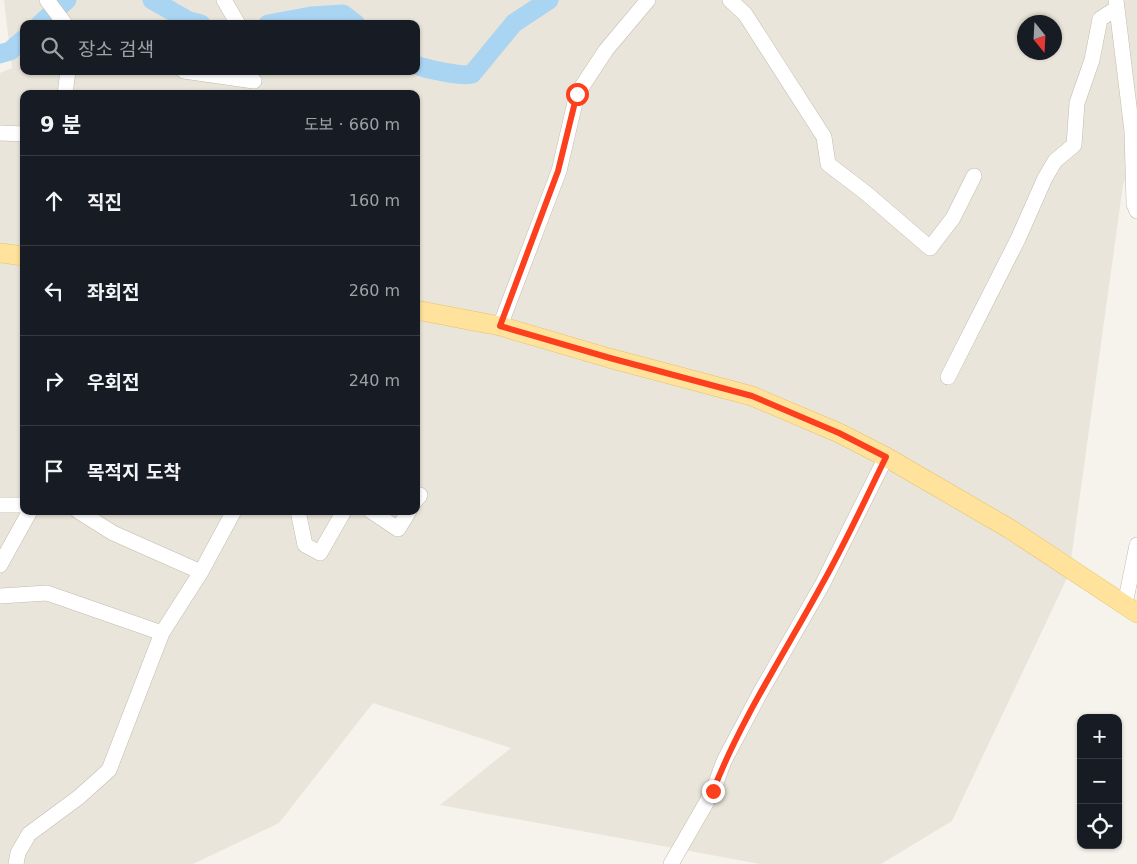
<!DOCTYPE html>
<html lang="ko">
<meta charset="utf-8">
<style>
:root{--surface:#171b24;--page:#20242c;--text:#f1f3f6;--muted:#9ea1a6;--line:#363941}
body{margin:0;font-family:"DejaVu Sans","Noto Sans KR",sans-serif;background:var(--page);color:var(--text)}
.controls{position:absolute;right:15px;bottom:15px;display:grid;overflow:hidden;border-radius:10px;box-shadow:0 1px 4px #0004}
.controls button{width:45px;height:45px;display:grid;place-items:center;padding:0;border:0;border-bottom:1px solid var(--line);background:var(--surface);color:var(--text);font:25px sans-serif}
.compass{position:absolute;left:1017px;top:15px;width:45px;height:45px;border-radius:50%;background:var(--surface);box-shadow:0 1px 4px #0004;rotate:162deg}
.stop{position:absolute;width:15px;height:15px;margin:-11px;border:4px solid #fc3f1d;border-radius:50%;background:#fff}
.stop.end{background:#fc3f1d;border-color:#fff;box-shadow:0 1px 5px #0008}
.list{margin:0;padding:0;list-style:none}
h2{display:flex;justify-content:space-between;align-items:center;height:65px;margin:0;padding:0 20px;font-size:21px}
h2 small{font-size:16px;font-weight:400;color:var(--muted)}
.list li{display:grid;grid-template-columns:32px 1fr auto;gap:15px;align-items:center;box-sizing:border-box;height:90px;padding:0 20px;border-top:1px solid var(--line)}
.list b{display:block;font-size:19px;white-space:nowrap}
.list em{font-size:16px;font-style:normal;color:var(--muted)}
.icon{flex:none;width:28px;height:28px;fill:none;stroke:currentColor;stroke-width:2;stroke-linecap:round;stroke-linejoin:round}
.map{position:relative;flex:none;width:1137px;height:864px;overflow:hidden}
.search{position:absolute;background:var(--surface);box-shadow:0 1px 4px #0004;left:20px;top:20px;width:400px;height:55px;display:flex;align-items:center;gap:12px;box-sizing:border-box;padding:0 18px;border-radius:10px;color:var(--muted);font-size:19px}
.panel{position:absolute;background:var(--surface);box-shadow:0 1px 4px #0004;left:20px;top:90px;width:400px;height:425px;border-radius:10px}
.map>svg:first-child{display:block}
.residential{fill:#eae5da;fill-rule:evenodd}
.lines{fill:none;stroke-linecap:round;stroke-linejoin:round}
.river{stroke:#a9d4f2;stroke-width:19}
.minor-casing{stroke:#c2bbae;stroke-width:16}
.major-casing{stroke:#e6c16a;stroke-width:20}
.minor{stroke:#fff;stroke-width:15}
.major{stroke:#ffe39c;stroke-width:19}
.route{stroke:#fc3f1d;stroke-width:6}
</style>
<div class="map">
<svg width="1137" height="864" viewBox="0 0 1137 864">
<rect width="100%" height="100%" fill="#f6f3ec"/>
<path class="residential" d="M 4,0 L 1137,0 L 1137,148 L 1123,185 L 1069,574 L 952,821 L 881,864 L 760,864 L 440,805 L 511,748 L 373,703 L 279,823 L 193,864 L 0,864 L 0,73 L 12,68 ZM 1024,22 L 1054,22 L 1054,52 L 1024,52 ZM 24,24 L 416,24 L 416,71 L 24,71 ZM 24,94 L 416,94 L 416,511 L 24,511 Z"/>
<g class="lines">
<path class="river" d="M 152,0 L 189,21 L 201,24
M 40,24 L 67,0
M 268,24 L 311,16 L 343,14 L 356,24
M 0,54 L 10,51 L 24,39
M 416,65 C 425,69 463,77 472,74 L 514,23 L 549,0"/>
<g class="minor-casing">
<path id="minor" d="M 47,0 L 65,24
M 224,0 L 238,24
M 730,0 L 745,14 L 824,137 L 828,164 L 866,193 L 930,248 L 953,218 L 974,176
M 1116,0 L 1132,131 L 1134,204 L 1137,211
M 184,71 L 254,81
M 65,94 L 68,71
M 0,133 L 24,134
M 500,326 L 559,171 L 577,94 L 606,50 L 648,0
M 948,377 L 1018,239 L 1045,178 L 1055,161 L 1074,145 L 1077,103 L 1092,60 L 1100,19 L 1117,8
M 416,500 L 420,495
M 0,505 L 24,505
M 78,511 L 113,533 L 201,572
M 298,511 L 305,545 L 320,553 L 344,511
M 371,511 L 398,529 L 409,511
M 0,565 L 30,511
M 0,596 L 47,593 L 162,633
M 1125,604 L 1137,545
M 16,864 L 18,853 L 29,834 L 79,797 L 109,770 L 162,633 L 201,572 L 234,511
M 671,864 L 713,791 L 724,761 L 760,693 L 822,585 L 886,457"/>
</g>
<g class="major-casing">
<path id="major" d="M 0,253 L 24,256
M 416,310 L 500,326 L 609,358 L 752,396 L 839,433 L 886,457 L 1010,529 L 1137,613"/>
</g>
<use href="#minor" class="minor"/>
<use href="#major" class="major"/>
</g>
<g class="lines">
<path class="route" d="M 577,94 L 558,171 L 500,326 L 610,358 L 752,396 L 839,433 L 886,457 C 865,500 845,544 821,586 C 784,654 741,719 713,791"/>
</g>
</svg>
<div class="controls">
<button>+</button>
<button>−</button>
<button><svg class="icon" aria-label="locate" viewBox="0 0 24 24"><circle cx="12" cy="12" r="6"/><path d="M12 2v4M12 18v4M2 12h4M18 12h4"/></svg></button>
</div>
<svg class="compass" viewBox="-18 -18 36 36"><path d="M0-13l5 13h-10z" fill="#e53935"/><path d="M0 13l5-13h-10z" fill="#9ea1a6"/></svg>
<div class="stop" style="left:577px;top:94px"></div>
<div class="stop end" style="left:713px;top:791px"></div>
<div class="search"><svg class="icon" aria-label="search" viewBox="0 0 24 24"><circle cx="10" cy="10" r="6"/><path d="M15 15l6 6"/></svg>장소 검색</div>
<section class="panel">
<h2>9 분<small>도보 · 660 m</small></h2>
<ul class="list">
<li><svg class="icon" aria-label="ahead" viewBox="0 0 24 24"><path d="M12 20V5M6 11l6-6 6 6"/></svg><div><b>직진</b></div><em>160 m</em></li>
<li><svg class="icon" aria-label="left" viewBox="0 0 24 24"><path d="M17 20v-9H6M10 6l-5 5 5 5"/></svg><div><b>좌회전</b></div><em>260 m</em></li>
<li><svg class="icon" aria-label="right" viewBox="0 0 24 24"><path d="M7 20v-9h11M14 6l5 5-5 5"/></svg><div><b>우회전</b></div><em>240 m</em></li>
<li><svg class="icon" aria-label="arrive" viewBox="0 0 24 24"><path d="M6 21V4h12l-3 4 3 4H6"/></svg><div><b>목적지 도착</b></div></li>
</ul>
</section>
</div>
